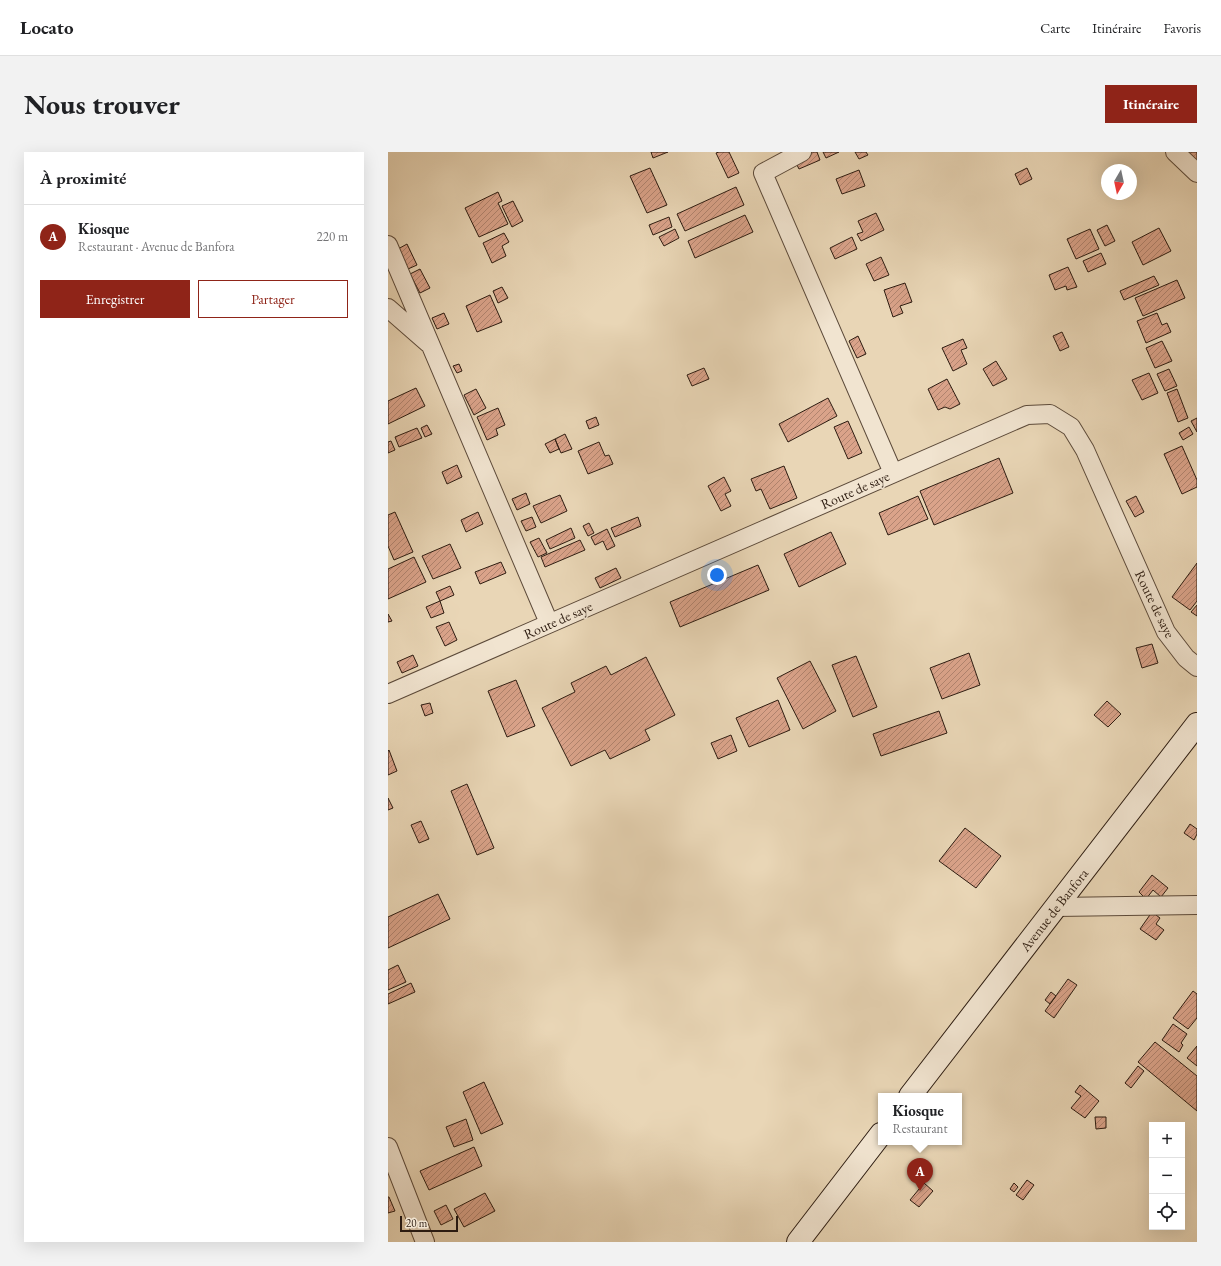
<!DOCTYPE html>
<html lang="fr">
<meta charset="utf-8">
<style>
:root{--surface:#fff;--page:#f2f2f2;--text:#202124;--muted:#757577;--line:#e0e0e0;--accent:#8f2418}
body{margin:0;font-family:"EB Garamond",serif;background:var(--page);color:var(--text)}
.controls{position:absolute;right:12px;bottom:12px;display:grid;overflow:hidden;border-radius:0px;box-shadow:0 4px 16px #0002}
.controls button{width:36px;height:36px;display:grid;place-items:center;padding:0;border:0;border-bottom:1px solid var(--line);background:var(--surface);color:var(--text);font:20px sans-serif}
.compass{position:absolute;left:713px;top:12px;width:36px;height:36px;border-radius:50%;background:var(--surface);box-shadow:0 4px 16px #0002;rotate:189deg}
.scale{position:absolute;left:12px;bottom:10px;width:58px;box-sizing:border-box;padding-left:4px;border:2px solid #2d1c11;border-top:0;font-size:11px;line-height:14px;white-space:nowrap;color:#2d1c11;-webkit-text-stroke:3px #f1e4d0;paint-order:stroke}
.you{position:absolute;left:329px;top:423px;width:14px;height:14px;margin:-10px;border:3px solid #fff;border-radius:50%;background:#1a73e8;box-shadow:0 0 0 6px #1a73e833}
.badge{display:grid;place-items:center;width:26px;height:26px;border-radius:50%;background:var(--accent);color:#fff;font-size:13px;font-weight:700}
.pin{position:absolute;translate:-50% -33px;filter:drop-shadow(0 1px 2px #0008)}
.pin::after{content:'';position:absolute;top:21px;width:14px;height:12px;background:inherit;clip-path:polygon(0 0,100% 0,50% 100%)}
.popup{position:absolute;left:490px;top:941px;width:84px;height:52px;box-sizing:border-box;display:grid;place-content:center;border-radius:0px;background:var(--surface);filter:drop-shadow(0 1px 3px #0005);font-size:13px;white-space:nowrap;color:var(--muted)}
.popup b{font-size:15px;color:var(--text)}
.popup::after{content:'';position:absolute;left:50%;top:100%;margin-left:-8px;border:8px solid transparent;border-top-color:var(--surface)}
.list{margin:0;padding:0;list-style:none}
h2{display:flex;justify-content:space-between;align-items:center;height:52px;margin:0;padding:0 16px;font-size:17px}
h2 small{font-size:13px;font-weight:400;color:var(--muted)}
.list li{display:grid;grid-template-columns:26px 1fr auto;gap:12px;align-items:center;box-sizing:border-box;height:64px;padding:0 16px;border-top:1px solid var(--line)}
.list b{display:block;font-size:15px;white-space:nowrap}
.list p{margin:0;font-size:13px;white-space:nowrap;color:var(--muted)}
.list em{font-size:13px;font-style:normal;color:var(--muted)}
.actions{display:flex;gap:8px;padding:12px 16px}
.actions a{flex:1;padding:9px 0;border:1px solid var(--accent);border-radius:0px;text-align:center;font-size:14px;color:var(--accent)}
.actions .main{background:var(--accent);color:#fff}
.icon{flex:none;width:22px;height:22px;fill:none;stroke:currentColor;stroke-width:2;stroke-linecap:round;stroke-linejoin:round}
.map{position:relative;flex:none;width:809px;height:1090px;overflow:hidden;border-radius:0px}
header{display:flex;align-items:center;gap:24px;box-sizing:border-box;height:56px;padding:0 20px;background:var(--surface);border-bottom:1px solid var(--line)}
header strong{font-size:19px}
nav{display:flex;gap:22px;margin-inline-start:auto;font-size:14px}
.intro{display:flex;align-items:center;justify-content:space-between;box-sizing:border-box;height:96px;padding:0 24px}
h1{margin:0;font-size:28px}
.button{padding:10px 18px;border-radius:0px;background:var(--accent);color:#fff;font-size:14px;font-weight:700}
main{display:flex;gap:24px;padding:0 24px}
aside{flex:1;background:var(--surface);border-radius:0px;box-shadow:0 4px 16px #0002}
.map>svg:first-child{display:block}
.building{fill:url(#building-hatch);stroke:#2d1c11}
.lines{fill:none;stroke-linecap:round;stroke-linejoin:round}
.street-casing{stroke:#5c4a3a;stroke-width:20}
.secondary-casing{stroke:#2d1c11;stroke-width:24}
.street{stroke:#f1e4d0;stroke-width:18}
.secondary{stroke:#f1e4d0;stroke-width:22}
.labels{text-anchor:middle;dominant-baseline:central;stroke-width:3;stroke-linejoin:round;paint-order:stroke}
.street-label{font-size:14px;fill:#2d1c11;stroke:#f1e4d0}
</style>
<header>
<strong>Locato</strong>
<nav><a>Carte</a><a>Itinéraire</a><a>Favoris</a></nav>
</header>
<div class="intro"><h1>Nous trouver</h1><a class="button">Itinéraire</a></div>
<main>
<aside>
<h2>À proximité<small></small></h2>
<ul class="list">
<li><span class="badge">A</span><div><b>Kiosque</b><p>Restaurant · Avenue de Banfora</p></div><em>220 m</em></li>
</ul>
<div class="actions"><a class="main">Enregistrer</a><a>Partager</a></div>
</aside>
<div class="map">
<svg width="809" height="1090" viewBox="0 0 809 1090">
<defs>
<pattern id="building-hatch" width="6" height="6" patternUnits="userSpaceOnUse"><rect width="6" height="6" fill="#daa38a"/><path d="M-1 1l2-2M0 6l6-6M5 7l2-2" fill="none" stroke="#b1846f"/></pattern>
</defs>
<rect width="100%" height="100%" fill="#e9d6b6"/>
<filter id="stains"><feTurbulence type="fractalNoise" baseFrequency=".005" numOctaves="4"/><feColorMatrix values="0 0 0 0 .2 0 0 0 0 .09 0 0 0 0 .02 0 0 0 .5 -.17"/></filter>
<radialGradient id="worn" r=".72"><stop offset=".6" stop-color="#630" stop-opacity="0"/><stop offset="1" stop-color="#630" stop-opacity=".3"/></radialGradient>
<path class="building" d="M 263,0 L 280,0 L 265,6 Z
M 331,0 L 341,0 L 351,21 L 340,26 L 328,1 Z
M 422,0 L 429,0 L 432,8 L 411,17 L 406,7 Z
M 435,0 L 451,0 L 438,6 Z
M 467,0 L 478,0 L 480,3 L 471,7 Z
M 798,0 L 809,0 L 809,8 Z
M 262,16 L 279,53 L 259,61 L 242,24 Z
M 639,16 L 644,27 L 632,33 L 627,22 Z
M 471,18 L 477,34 L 454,42 L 448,27 Z
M 348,35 L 356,53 L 297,79 L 289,62 Z
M 110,40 L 114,49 L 110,51 L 120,72 L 91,85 L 77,56 Z
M 125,49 L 135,69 L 124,75 L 114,54 Z
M 488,61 L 496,78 L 473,89 L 469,82 L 475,80 L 470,69 Z
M 357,63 L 365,80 L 307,106 L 300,89 Z
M 281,65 L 284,75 L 265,83 L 261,73 Z
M 719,73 L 727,89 L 717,94 L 709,78 Z
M 771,76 L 783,99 L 755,113 L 744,90 Z
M 287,77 L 291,86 L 276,94 L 271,85 Z
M 702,77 L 711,97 L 688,107 L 679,87 Z
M 116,81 L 121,90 L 114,94 L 118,104 L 104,111 L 95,91 Z
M 464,85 L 469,97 L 447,107 L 442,96 Z
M 19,92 L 29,113 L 20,117 L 10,97 Z
M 713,101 L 718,112 L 700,120 L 695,109 Z
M 493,105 L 501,123 L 486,129 L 478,112 Z
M 680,115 L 689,135 L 679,138 L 678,134 L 667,138 L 661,123 Z
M 32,117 L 42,136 L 32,141 L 22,122 Z
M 766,124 L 771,133 L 736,148 L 732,139 Z
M 789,128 L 797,146 L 755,164 L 747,146 Z
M 517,131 L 524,150 L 512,154 L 515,161 L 505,165 L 496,138 Z
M 114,135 L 120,146 L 110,151 L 105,139 Z
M 102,143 L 114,170 L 89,180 L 78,154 Z
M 56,161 L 61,172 L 49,177 L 44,166 Z
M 769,161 L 774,173 L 779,171 L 783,180 L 758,191 L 749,169 Z
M 674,180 L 681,195 L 672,199 L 665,184 Z
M 470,184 L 478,202 L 469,206 L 461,189 Z
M 575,187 L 579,196 L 573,198 L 579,212 L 565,219 L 554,196 Z
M 774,189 L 784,209 L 767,216 L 758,196 Z
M 608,209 L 619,227 L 605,234 L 595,217 Z
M 71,212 L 74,219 L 69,221 L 65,214 Z
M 316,216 L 321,227 L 304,234 L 299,223 Z
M 781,217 L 789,234 L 777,239 L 769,222 Z
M 761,221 L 770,241 L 754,248 L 744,228 Z
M 559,227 L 572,252 L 562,257 L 557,255 L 550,258 L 540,237 Z
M 28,236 L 37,254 L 0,272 L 0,249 Z
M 88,237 L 98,256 L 86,263 L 76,243 Z
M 789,237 L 800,266 L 790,270 L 779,241 Z
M 440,246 L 449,264 L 400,290 L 391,272 Z
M 110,256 L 117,273 L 108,277 L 110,283 L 99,288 L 89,265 Z
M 208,265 L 211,273 L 201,277 L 198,269 Z
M 809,266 L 809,280 L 803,269 Z
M 460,269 L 474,301 L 460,307 L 446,275 Z
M 39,273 L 44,282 L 37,285 L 33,276 Z
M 801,275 L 805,282 L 795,288 L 791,281 Z
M 29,276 L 34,286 L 11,295 L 7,285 Z
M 177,282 L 184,297 L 173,301 L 167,287 Z
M 167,287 L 171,297 L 162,301 L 157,292 Z
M 3,289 L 7,298 L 0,301 L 0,290 Z
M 211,290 L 217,304 L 221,303 L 225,312 L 200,322 L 190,299 Z
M 794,294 L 809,328 L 809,335 L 794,342 L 776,302 Z
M 611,306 L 625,341 L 546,373 L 532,339 Z
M 69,313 L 74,325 L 59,332 L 54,320 Z
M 396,314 L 409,346 L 382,357 L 373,337 L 368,339 L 363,327 Z
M 336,325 L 343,339 L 337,342 L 343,354 L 333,359 L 320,334 Z
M 138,341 L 142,352 L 129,358 L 124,347 Z
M 172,343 L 179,359 L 153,371 L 145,354 Z
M 530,344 L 540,367 L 500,383 L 491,361 Z
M 748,344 L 756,360 L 747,365 L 738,349 Z
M 7,360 L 25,400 L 6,408 L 0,394 L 0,363 Z
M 90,360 L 95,372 L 78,380 L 73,368 Z
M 144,365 L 148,375 L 138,379 L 133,369 Z
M 250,365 L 253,374 L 227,385 L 223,376 Z
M 201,371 L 206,381 L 200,384 L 195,374 Z
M 183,376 L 187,386 L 162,397 L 158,388 Z
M 219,377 L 227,394 L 219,398 L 215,389 L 207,393 L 203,385 Z
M 443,380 L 458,412 L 411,435 L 396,402 Z
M 151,386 L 159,401 L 150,405 L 142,390 Z
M 192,388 L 197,398 L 157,415 L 153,405 Z
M 62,392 L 73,416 L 45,427 L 34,404 Z
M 26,405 L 38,430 L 0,447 L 0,417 Z
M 113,410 L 118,421 L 92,432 L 87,420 Z
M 809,411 L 809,449 L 802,458 L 784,445 Z
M 370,413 L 381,438 L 292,475 L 282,450 Z
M 228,416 L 233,426 L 212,436 L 207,426 Z
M 62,434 L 66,443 L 52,449 L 48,440 Z
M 52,449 L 56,461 L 43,466 L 38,455 Z
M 809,453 L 809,464 L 803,460 Z
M 0,462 L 4,469 L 0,470 Z
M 61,470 L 69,488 L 57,494 L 48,475 Z
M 764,492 L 770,511 L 754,516 L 748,496 Z
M 581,501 L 592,533 L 554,547 L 542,516 Z
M 25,503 L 30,514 L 14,521 L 9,510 Z
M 468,504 L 489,555 L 465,565 L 444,513 Z
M 258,505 L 287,563 L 257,578 L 262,588 L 222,607 L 217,598 L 183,614 L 154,556 L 187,540 L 183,531 L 218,514 L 223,523 Z
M 422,509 L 448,559 L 415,577 L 389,526 Z
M 128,528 L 147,574 L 119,585 L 100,539 Z
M 390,548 L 402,578 L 361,595 L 348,566 Z
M 719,549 L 733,562 L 720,575 L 706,563 Z
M 42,551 L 45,561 L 37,564 L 33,553 Z
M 551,559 L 559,581 L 493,604 L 485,582 Z
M 343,583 L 349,599 L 330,607 L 323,591 Z
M 1,598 L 9,619 L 0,623 L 0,599 Z
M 79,632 L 106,696 L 89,703 L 63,639 Z
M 0,646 L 5,656 L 0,658 Z
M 33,669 L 41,687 L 31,691 L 23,673 Z
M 802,672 L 809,677 L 809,682 L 806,688 L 796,681 Z
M 577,676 L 613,704 L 588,736 L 551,709 Z
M 764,723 L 780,736 L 773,745 L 765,738 L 758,747 L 751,740 Z
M 50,742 L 62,767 L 0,796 L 0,765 Z
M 764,760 L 772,766 L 768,772 L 776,778 L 768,788 L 752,777 Z
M 10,813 L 18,830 L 0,838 L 0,818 Z
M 680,827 L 689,833 L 666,866 L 657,859 Z
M 23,831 L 27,840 L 0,852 L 0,842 Z
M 805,839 L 809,842 L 809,866 L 800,877 L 785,866 Z
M 663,840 L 668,844 L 662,852 L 657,848 Z
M 785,872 L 799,882 L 793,891 L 795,893 L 791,900 L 774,888 Z
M 767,890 L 809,924 L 809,959 L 750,910 Z
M 809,894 L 809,914 L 799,906 Z
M 750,914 L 756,919 L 743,936 L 737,931 Z
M 96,930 L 115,972 L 93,982 L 75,940 Z
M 692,933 L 711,949 L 697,966 L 683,956 L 693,944 L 687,940 Z
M 707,965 L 718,965 L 718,976 L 708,977 Z
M 78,967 L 85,988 L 66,995 L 58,975 Z
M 86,995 L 94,1014 L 41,1038 L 32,1019 Z
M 639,1028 L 646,1033 L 635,1048 L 628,1043 Z
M 536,1031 L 545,1039 L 531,1055 L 522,1048 Z
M 626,1031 L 630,1035 L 626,1040 L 622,1037 Z
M 97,1041 L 107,1059 L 76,1075 L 66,1057 Z
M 0,1045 L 1,1045 L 7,1059 L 0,1061 Z
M 58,1053 L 65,1067 L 53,1073 L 46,1059 Z"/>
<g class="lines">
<g class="street-casing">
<path id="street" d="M 414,0 L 375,21 L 505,321
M 787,0 L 809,21
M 0,93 L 161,471
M 0,156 L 40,191
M 0,542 L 639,263 L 662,262 L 683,275 L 697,298 L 778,480 L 798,506 L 809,515
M 668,755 L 809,753
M 0,995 L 37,1090"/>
</g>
<g class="secondary-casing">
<path id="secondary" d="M 522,944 L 809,572
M 410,1090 L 493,982"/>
</g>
<use href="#street" class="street"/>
<use href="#secondary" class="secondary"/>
</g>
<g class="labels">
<g class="street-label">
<text transform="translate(467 338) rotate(-24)">Route de saye</text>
<text transform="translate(767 452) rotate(64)">Route de saye</text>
<text transform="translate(170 468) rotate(-24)">Route de saye</text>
<text transform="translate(666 758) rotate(-52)">Avenue de Banfora</text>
</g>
</g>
<rect width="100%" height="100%" filter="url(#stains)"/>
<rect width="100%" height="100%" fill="url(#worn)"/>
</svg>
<div class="controls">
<button>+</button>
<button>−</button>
<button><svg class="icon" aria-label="locate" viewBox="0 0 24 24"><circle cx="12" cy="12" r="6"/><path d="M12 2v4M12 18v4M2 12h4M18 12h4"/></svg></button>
</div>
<svg class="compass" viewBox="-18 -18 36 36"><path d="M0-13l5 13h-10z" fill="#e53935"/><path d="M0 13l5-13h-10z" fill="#757577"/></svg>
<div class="scale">20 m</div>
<div class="you"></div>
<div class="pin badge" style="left:532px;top:1039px">A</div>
<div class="popup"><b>Kiosque</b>Restaurant</div>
</div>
</main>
